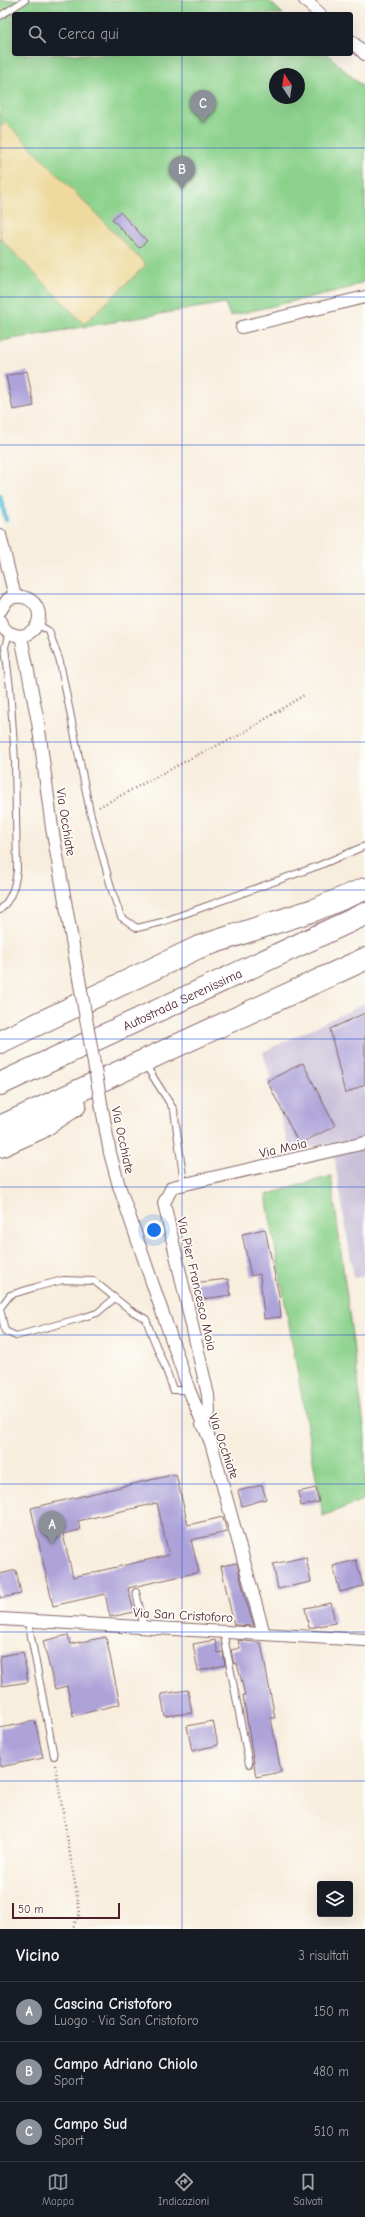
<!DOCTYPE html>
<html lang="it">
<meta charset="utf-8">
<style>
:root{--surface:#171b24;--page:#242831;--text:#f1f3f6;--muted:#9ea1a6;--line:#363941;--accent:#8c9099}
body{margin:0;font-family:"Comic Neue",sans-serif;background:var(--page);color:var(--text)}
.controls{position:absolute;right:12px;bottom:12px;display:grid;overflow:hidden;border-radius:4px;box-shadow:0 4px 16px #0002}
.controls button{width:36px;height:36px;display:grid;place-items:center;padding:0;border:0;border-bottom:1px solid var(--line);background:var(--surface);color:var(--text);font:20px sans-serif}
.compass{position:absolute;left:269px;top:68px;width:36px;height:36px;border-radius:50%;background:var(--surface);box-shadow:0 4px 16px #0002;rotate:347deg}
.scale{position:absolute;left:12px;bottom:10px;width:108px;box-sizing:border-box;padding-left:4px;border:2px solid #4a1f2b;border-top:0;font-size:11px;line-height:14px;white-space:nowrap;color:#4a1f2b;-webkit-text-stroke:3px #fdfcf7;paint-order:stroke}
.you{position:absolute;left:154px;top:1230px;width:14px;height:14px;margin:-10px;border:3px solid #fff;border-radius:50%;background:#1a73e8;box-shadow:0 0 0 6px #1a73e833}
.badge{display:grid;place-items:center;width:26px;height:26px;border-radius:50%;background:var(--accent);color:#fff;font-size:13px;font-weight:700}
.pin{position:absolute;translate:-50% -33px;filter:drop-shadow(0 1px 2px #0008)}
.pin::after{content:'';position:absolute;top:21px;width:14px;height:12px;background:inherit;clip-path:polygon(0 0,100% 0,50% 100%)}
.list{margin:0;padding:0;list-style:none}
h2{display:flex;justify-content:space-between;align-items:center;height:52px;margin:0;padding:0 16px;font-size:17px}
h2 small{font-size:13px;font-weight:400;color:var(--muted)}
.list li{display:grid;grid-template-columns:26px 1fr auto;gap:12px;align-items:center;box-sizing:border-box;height:60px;padding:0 16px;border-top:1px solid var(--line)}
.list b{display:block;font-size:15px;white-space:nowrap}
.list p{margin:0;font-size:13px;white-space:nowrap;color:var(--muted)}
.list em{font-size:13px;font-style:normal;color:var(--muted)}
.icon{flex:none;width:22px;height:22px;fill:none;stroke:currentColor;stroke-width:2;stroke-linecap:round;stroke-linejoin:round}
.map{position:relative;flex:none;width:365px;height:1929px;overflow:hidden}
.search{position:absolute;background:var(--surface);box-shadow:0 4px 16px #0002;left:12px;right:12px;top:12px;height:44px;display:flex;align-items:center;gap:10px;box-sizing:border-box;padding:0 14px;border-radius:4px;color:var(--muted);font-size:15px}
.sheet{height:232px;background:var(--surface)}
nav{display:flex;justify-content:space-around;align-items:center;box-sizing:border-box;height:56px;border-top:1px solid var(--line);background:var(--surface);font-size:11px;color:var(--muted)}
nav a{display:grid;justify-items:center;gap:2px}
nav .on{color:var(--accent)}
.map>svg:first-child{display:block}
.industrial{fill:#c8bfd8}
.green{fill:#8bd18b;stroke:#6a785b;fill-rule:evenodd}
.sand{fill:#eeda9e;stroke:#9c7c64}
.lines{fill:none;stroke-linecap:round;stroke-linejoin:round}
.stream{stroke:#58bfd6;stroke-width:4.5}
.building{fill:#ada3d9;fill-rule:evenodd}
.lane-casing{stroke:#87676a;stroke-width:8}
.street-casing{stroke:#87676a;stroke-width:14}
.highway-casing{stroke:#87676a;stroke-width:24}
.path{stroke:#87676a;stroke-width:2.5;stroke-dasharray:1 3;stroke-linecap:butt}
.lane{stroke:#fff;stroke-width:6}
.street{stroke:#fff;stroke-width:12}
.highway{stroke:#fff;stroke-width:22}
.street-bridge-casing{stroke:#87676a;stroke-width:14;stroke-linecap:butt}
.street-bridge{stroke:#fff;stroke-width:12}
.grid{fill:none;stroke:#1d4ed8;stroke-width:1;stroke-opacity:0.55}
.labels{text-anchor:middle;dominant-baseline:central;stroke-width:3.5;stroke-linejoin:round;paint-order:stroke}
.street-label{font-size:13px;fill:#4a1f2b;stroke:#fdfcf7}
</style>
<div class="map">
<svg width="365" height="1929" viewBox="0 0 365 1929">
<rect width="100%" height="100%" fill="#fdfcf7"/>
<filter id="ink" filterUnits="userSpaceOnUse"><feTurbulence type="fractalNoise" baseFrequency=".025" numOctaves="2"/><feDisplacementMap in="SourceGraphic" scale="8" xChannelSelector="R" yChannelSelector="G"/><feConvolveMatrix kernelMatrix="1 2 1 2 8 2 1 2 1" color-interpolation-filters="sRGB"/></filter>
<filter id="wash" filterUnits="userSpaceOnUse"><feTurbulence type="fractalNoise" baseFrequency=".012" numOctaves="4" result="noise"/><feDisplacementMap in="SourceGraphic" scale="16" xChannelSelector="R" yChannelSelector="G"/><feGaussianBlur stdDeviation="0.9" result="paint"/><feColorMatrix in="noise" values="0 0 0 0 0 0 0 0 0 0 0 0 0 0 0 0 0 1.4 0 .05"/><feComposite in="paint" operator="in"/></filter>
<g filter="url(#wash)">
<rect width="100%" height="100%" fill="#f8eede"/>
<path class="industrial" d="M 365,1003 L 365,1276 L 354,1278 L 332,1143 L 290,1151 L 263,1052 Z"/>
<path class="green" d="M 0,0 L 268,0 L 283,14 L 14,14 L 14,54 L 327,54 L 365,89 L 365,281 L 349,288 L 230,316 L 225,303 L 0,341 ZM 275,74 L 299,74 L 299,98 L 275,98 Z
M 331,1176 L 365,1434 L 365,1499 L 323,1516 L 266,1195 Z"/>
<path class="sand" d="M 6,122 L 146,265 L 84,324 L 0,238 L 0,128 Z"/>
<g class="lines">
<path class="stream" d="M 0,496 L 6,520"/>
</g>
<g id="blocks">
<path class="building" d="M 120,212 L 147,241 L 139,248 L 112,219 Z
M 27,371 L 34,406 L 13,410 L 6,376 Z
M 365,1013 L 365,1084 L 345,1094 L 330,1029 Z
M 303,1063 L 335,1126 L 299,1144 L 267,1081 Z
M 265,1229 L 279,1295 L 281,1317 L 264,1319 L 260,1274 L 251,1276 L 242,1234 Z
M 228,1279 L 231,1295 L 196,1300 L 193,1283 Z
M 176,1474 L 188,1525 L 223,1517 L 227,1532 L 191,1540 L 199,1572 L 128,1588 L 134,1612 L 110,1617 L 105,1594 L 53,1606 L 31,1508 ZM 157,1503 L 169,1555 L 73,1577 L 63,1534 L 80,1530 L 78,1521 Z
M 262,1485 L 266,1499 L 242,1506 L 238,1491 Z
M 316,1488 L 319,1502 L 301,1506 L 298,1492 Z
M 306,1557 L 311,1582 L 278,1589 L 273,1564 Z
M 356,1560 L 363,1586 L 340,1592 L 333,1566 Z
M 237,1563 L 245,1598 L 254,1626 L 234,1625 L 221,1566 Z
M 16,1570 L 21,1594 L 0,1598 L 0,1574 Z
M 331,1603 L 335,1623 L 309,1628 L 305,1608 Z
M 68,1635 L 70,1644 L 106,1637 L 120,1704 L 73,1716 L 67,1686 L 55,1689 L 43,1641 Z
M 215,1640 L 218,1653 L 223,1652 L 225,1665 L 198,1671 L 193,1644 Z
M 238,1640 L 261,1643 L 275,1718 L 271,1718 L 281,1772 L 256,1777 L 243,1695 L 245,1695 L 237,1663 L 234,1664 L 231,1650 L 240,1648 Z
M 23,1652 L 28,1682 L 2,1686 L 0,1656 Z
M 188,1690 L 192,1713 L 165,1716 L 161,1694 Z
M 35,1721 L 43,1758 L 0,1767 L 0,1728 Z
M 213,1721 L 218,1745 L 192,1751 L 187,1726 Z"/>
</g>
</g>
<g filter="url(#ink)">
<use href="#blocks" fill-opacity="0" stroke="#87676a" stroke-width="1"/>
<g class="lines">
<g class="lane-casing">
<path id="lane" d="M 0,16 L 25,0
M 37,624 L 49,631 L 60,662 L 90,812 L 113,894 L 121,917 L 137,928 L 162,922 L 318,866 L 365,846
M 0,910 C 12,898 15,886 17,870 L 15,761 L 10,688 L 5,647 L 9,633
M 145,1064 L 174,1110 L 184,1183
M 115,1298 L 97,1313 L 81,1318 L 16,1336 L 5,1331 L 0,1308 L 10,1295 L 36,1287 L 63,1280 L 94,1281 L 130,1310 L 146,1319 C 154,1343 166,1366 173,1390 L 189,1390
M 136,1592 L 144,1627
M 28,1621 L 54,1756
M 223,1631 L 249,1764"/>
</g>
<g class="street-casing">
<path id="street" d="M 305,0 L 320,14
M 351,41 L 365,54
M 242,327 L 365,297
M 0,535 L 15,597
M 0,611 L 8,599 C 40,587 52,629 21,636 C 11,635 3,631 0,621
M 21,636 L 38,722 L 52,828 L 79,979
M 103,1114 L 110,1153 L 119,1186 L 189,1390 L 211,1443 L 264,1634
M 202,1424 L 209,1412 L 208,1395 L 164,1203 L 172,1187 L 365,1143
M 0,1619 L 365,1640"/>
</g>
<g class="highway-casing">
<g id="highway">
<path d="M 0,1042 L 199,947 L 314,910 L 365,889"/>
<path id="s1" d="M 0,1084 L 365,914"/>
<path d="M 0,1127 L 365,959"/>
<path d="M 0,1146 L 40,1128 L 75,1105"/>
</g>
</g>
<path class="path" d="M 99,807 L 203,752 L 238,736 L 304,695
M 55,1765 L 80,1913 L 72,1929"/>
<use href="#lane" class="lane"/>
<use href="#street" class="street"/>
<use href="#highway" class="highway"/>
<g class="street-bridge-casing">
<path id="street-bridge" d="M 79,979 L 103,1114"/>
</g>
<use href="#street-bridge" class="street-bridge"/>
</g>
</g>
<path class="grid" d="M 182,0 L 182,14M 182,54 L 182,1929M 0,148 L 365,148M 0,297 L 365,297M 0,445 L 365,445M 0,594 L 365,594M 0,742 L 365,742M 0,890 L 365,890M 0,1039 L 365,1039M 0,1187 L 365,1187M 0,1335 L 365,1335M 0,1484 L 365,1484M 0,1632 L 365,1632M 0,1781 L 365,1781"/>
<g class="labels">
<g class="street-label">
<text transform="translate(66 822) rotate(81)">Via Occhiate</text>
<text stroke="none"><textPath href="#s1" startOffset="201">Autostrada Serenissima</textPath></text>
<text transform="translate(123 1140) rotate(78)">Via Occhiate</text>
<text transform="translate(283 1148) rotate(-13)">Via Moia</text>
<text transform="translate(197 1284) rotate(77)">Via Pier Francesco Moia</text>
<text transform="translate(224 1446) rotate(71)">Via Occhiate</text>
<text transform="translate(183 1615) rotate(3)">Via San Cristoforo</text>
</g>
</g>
</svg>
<div class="controls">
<button><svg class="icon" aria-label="layers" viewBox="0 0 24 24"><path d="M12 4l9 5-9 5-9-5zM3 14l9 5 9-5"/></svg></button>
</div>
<svg class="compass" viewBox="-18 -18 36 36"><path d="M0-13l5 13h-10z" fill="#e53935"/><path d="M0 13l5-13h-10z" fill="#9ea1a6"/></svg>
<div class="scale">50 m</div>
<div class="you"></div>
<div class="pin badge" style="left:52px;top:1544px">A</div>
<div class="pin badge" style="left:182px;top:189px">B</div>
<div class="pin badge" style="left:203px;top:123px">C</div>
<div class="search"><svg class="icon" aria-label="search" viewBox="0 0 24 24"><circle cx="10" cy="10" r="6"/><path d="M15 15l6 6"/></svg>Cerca qui</div>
</div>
<section class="sheet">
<h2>Vicino<small>3 risultati</small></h2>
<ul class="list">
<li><span class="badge">A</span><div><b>Cascina Cristoforo</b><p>Luogo · Via San Cristoforo</p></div><em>150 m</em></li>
<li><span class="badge">B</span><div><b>Campo Adriano Chiolo</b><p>Sport</p></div><em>480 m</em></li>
<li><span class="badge">C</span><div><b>Campo Sud</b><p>Sport</p></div><em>510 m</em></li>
</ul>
</section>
<nav>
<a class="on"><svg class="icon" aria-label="map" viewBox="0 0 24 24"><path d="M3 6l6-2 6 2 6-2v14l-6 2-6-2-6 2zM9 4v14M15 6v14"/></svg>Mappa</a>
<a><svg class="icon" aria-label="directions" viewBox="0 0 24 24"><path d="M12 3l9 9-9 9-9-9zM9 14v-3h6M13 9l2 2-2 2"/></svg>Indicazioni</a>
<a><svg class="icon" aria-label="saved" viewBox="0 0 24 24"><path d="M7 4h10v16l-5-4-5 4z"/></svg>Salvati</a>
</nav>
